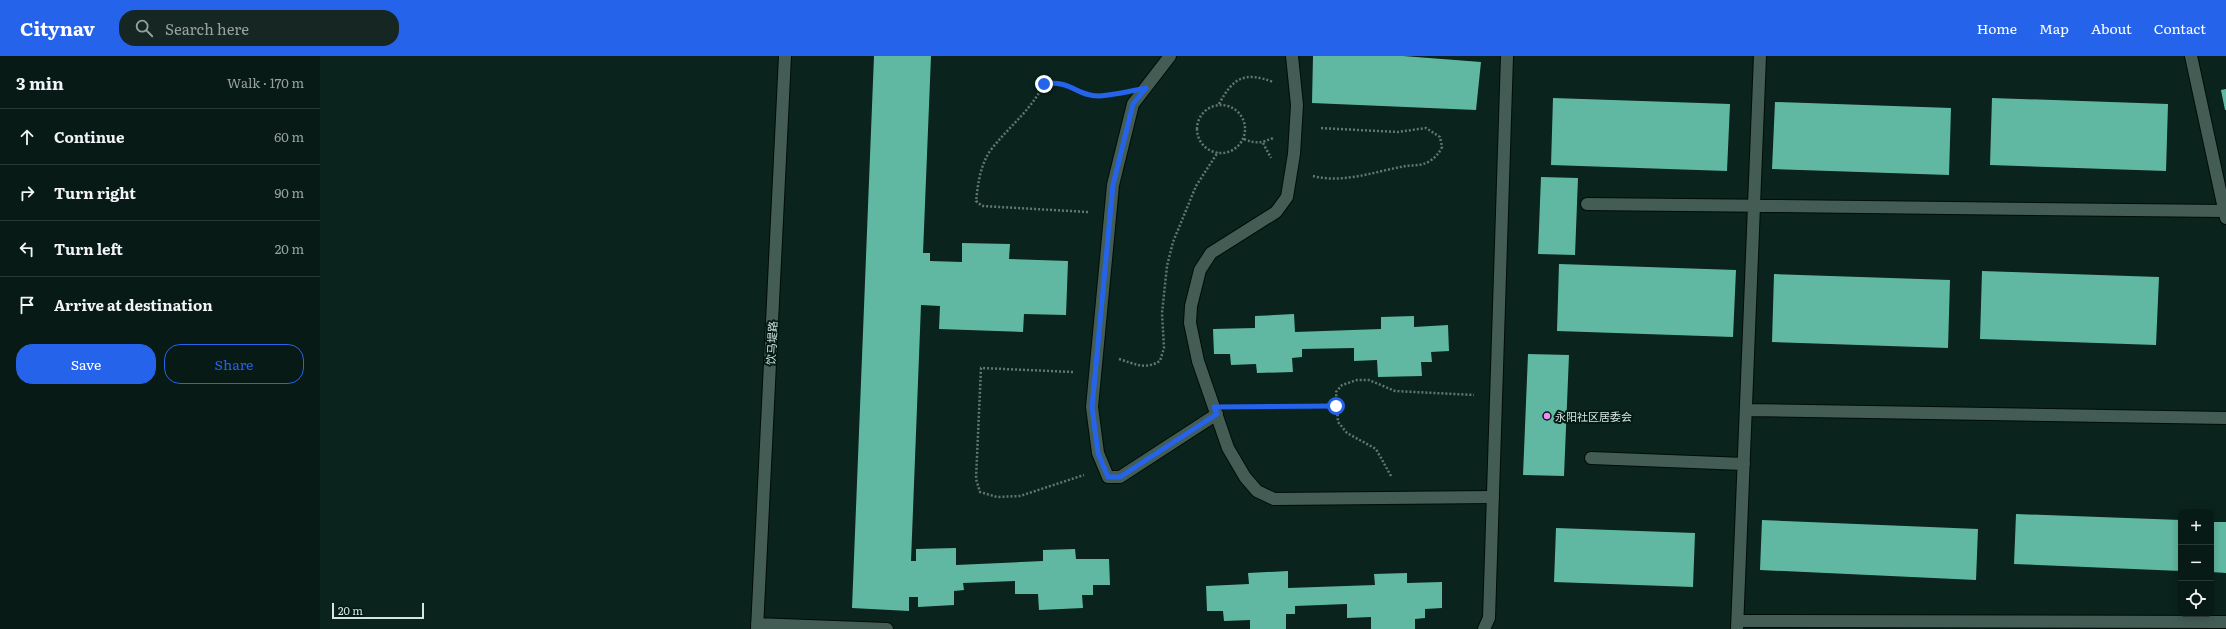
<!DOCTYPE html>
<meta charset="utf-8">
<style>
:root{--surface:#081a16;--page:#162723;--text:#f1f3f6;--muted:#98a1a1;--line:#293835;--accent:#2563eb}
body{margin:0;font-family:Literata,"Noto Sans SC",serif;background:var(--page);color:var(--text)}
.controls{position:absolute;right:12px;bottom:12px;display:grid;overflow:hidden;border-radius:8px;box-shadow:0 2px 10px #0003}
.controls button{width:36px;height:36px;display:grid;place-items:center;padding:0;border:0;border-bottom:1px solid var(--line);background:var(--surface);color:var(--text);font:20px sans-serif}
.scale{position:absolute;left:12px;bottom:10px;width:92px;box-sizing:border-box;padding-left:4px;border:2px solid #d7e5e1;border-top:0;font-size:11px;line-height:14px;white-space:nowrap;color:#d7e5e1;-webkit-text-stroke:3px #021a14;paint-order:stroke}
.stop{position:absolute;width:12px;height:12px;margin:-9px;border:3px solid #2563eb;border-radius:50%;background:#fff}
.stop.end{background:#2563eb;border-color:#fff;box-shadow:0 1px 4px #0008}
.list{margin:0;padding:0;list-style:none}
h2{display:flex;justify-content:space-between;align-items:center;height:52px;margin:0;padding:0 16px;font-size:17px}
h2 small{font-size:13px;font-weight:400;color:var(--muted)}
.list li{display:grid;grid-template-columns:26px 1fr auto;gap:12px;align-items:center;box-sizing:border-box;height:56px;padding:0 16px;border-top:1px solid var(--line)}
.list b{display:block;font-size:15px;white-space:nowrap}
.list em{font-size:13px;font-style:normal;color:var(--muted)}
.actions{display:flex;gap:8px;padding:12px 16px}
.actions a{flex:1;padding:9px 0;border:1px solid var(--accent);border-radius:16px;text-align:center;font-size:14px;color:var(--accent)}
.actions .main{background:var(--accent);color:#fff}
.icon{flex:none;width:22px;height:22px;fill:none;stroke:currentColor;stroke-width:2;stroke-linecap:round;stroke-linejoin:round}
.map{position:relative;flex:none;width:1906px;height:573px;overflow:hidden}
header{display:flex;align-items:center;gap:24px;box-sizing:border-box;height:56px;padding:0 20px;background:var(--accent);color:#fff}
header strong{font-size:19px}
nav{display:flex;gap:22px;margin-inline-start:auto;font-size:14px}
.search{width:280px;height:36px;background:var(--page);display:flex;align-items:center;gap:10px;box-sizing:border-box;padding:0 14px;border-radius:16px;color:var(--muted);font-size:15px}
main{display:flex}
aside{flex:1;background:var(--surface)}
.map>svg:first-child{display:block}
.building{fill:#61b8a2}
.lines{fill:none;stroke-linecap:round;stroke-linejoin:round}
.lane-casing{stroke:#000c08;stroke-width:14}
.street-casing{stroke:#000c08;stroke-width:14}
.path{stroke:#627771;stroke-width:2.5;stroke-dasharray:2 2;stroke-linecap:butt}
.lane{stroke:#435d55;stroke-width:12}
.street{stroke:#435d55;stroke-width:12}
.route{stroke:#2563eb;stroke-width:5}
.poi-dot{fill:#f08bf6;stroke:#021a14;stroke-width:1.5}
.labels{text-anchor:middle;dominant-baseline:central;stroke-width:4;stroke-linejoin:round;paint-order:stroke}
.street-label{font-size:11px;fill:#d7e5e1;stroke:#021a14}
.poi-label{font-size:11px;fill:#d7e5e1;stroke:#021a14;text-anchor:start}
</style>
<header>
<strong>Citynav</strong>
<div class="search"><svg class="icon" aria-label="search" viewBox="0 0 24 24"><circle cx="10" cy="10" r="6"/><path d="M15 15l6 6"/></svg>Search here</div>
<nav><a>Home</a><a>Map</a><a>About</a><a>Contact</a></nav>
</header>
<main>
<aside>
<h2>3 min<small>Walk · 170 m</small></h2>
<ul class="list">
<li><svg class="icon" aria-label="ahead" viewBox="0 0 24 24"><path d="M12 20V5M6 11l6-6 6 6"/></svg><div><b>Continue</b></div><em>60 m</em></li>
<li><svg class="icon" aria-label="right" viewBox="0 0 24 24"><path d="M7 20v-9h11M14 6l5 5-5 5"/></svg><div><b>Turn right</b></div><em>90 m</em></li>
<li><svg class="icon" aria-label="left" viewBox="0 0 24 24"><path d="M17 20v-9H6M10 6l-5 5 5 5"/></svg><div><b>Turn left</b></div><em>20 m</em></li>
<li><svg class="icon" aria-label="arrive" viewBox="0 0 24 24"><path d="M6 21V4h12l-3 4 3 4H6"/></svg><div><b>Arrive at destination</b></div></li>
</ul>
<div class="actions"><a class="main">Save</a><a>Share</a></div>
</aside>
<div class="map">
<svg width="1906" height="573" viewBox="0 0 1906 573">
<rect width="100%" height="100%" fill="#0a231d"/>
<path class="building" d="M 554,0 L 611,0 L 603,197 L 610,197 L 610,205 L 642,206 L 642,187 L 690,188 L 689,203 L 748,205 L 746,259 L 704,258 L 703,276 L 619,273 L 620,250 L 601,249 L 591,505 L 596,505 L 596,493 L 636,492 L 636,509 L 723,505 L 723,494 L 755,493 L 756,503 L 789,503 L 790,529 L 773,529 L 773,539 L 762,539 L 763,552 L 719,554 L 718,538 L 695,538 L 695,525 L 643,527 L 644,534 L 634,535 L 634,549 L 598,551 L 598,541 L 589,541 L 589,555 L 532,552 Z
M 993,0 L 1083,0 L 1161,6 L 1156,54 L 992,47 Z
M 1906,33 L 1906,54 L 1905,54 L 1901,34 Z
M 1233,42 L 1410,48 L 1407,115 L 1231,109 Z
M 1672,42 L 1848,48 L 1846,115 L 1670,109 Z
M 1455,46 L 1631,52 L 1629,119 L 1452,113 Z
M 1221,121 L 1258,122 L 1255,199 L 1218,198 Z
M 1239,208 L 1416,214 L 1413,281 L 1237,275 Z
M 1662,215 L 1839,221 L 1836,289 L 1660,283 Z
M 1454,218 L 1630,224 L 1628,292 L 1452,286 Z
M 974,258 L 975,276 L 1061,273 L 1061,261 L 1094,260 L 1094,271 L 1128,269 L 1129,295 L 1111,296 L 1112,306 L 1101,306 L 1102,320 L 1058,321 L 1057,304 L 1034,305 L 1034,292 L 982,293 L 982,301 L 972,302 L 973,316 L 937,317 L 936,308 L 911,309 L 910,298 L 894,298 L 893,273 L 935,272 L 935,260 Z
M 1208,298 L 1249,299 L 1244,420 L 1203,419 Z
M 1696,458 L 1861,464 L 1861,515 L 1694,508 Z
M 1442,464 L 1658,473 L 1656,524 L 1440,514 Z
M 1891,466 L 1906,466 L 1906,517 L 1891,516 Z
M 1236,472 L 1375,477 L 1373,531 L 1234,526 Z
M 968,515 L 968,532 L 1055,529 L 1054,518 L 1087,517 L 1087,527 L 1122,526 L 1122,552 L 1105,553 L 1105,562 L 1095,563 L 1095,573 L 1051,573 L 1051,561 L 1027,562 L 1027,548 L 975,550 L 975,558 L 966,558 L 966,573 L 930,573 L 930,564 L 904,565 L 903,555 L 887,555 L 886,530 L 929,528 L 928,517 Z"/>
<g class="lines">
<g class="lane-casing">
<path id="lane" d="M 850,0 L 813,48 L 793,129 L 772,351 L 778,397 L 788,421 L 800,421 L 897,358
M 972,0 L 977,49 L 974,98 L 967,141 L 956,156 L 891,197 L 880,214 L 871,250 L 870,267 L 878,305 L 908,392 L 925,421 L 937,435 L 954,443 L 1173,441
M 1871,0 L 1906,162
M 1267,148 L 1904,155
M 1426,354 L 1906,362
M 1271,402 L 1424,408
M 1418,565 L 1906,566
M 1417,573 L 1440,0"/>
</g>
<g class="street-casing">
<path id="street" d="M 437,568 L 567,573
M 437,573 L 465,0
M 1164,573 L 1169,562 L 1187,0"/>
</g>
<path class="path" d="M 899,48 C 913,22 924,15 953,26
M877 73a24 24 0 1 1 48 0a24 24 0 1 1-48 0Z
M 924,83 C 935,88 942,87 953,82
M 943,87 L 951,102
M 993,120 C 1024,128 1056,115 1086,110 C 1094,109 1102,110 1110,105 C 1116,101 1119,97 1122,91 L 1120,81 L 1106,72 L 1078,76 L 999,72
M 768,156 L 662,150 L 656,145 C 658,128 660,110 670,95 C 688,71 709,57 724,28 C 750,24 746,33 766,38 C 775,40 784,39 794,37
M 799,303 C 815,308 825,314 840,305 L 844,292 L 842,257 L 847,210 L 853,186 L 876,130 L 898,96
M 753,316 L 661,312 L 656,423 L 660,436 L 677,441 L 700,440 L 764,419
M 918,351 L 1015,350
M 1071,420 L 1056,393 L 1027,377 L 1018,366 L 1016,336 L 1022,329 L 1037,324 L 1049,324 L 1075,335 L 1154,339"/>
<use href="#lane" class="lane"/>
<use href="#street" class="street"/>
</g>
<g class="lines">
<path class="route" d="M 724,28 C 752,24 756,40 779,40 C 794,39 811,35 826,32 L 813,48 L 793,129 L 772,351 L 778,397 L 788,421 L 800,421 L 897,358 L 894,351 L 1016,350"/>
</g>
<circle class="poi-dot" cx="1227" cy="360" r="4"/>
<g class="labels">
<g class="street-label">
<text transform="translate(451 287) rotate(-87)">饮马堤路</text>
</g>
<g class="poi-label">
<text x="1235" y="360">永阳社区居委会</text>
</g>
</g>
</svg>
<div class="controls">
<button>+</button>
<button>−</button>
<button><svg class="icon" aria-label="locate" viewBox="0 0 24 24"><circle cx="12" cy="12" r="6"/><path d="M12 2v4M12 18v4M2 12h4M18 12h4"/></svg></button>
</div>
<div class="scale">20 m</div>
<div class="stop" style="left:1016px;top:350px"></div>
<div class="stop end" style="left:724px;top:28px"></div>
</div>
</main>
